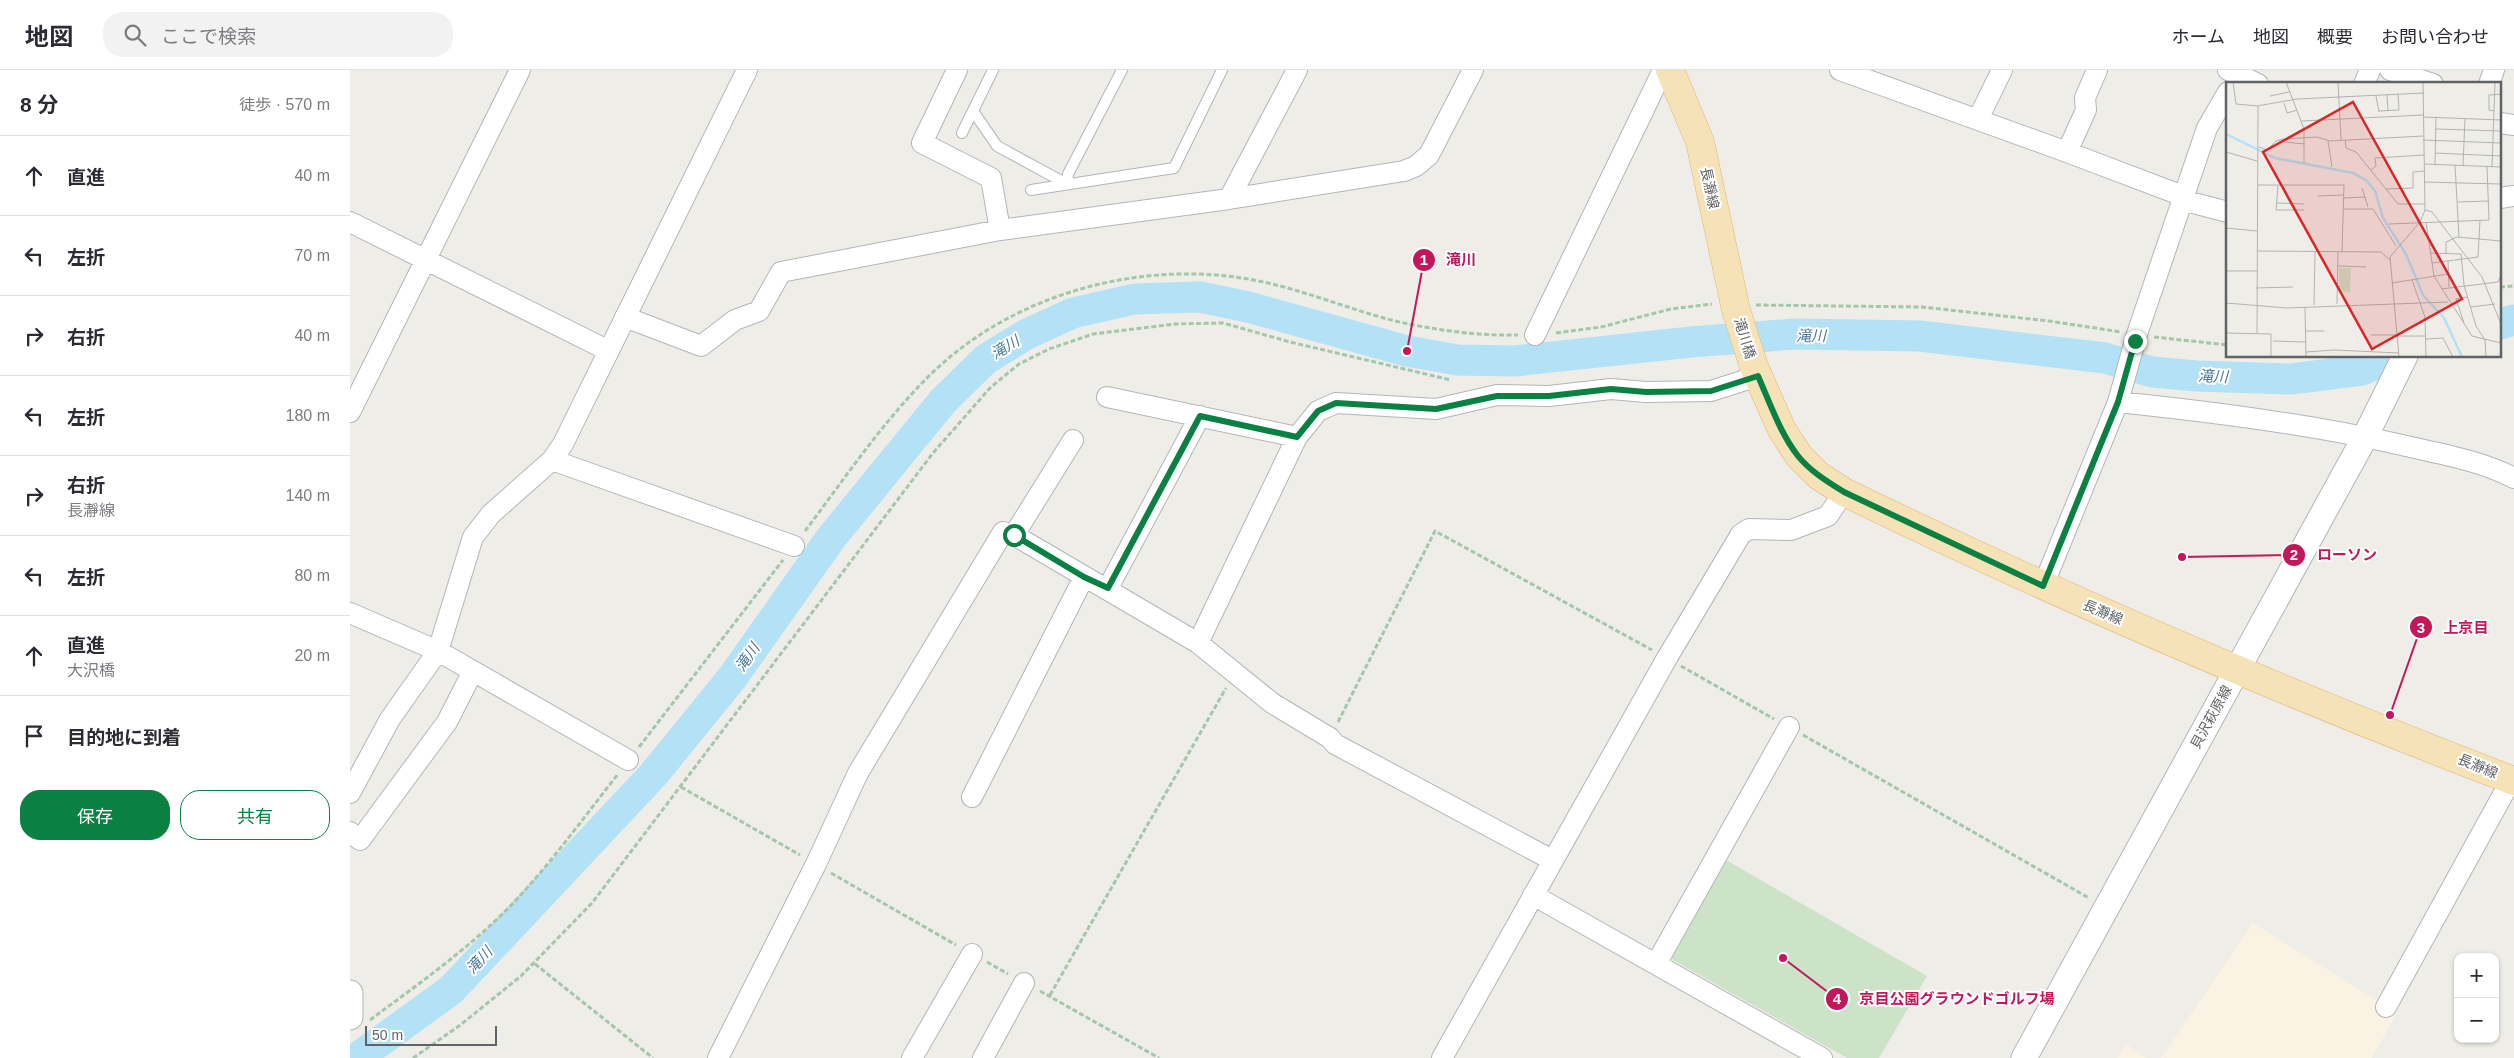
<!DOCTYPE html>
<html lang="ja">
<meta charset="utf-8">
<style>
:root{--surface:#fff;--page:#f2f2f3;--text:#2b2b33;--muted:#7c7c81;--line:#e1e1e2;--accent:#0b8043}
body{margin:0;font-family:Helvetica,"Noto Sans JP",sans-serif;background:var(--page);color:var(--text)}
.controls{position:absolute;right:15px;bottom:15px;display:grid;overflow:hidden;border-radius:10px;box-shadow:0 1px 4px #0004}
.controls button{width:45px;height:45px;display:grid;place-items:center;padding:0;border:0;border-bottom:1px solid var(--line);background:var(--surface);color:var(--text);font:25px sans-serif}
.scale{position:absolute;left:15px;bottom:12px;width:132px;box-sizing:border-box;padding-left:5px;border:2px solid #5f6366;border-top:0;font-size:14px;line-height:18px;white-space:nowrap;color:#5f6366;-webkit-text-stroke:4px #fff;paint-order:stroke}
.stop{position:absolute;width:15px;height:15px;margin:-11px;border:4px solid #0b8043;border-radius:50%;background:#fff}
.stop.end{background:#0b8043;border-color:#fff;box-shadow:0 1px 5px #0008}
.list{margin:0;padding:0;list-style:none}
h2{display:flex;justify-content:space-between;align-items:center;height:65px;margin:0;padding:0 20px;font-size:21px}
h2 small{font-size:16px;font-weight:400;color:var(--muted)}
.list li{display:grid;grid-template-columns:32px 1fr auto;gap:15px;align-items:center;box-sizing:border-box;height:80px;padding:0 20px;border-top:1px solid var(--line)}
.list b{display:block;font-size:19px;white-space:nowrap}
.list p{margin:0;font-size:16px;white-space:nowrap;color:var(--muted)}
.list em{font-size:16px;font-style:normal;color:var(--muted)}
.actions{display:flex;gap:10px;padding:15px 20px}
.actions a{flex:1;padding:11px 0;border:1px solid var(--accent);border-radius:20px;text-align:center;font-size:18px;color:var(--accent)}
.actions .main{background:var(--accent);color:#fff}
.icon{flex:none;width:28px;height:28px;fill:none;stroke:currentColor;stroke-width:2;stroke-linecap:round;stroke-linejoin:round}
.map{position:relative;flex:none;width:2164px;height:988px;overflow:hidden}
header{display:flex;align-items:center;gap:30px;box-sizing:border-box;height:70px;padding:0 25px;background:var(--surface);border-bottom:1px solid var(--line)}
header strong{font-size:24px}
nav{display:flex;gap:28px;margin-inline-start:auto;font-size:18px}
.search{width:350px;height:45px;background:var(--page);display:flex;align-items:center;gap:12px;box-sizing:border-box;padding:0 18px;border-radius:20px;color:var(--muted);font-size:19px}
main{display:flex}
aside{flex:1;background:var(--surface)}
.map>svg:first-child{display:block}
.commercial{fill:#faf2e2}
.green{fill:#cce3c8}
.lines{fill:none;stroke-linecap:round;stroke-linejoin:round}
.river{stroke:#b3e1f5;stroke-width:31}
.service-casing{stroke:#b3b5b8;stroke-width:12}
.minor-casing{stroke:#b3b5b8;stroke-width:22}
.tertiary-casing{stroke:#b3b5b8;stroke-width:27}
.primary-casing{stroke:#e1b270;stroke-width:29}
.path{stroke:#a4c6a9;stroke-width:3;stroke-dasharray:5 2.5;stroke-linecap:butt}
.service{stroke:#fff;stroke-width:10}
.minor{stroke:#fff;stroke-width:20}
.tertiary{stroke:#fff;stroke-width:25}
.primary{stroke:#f5e3b7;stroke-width:28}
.route{stroke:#0b8043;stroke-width:6}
.labels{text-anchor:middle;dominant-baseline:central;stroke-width:4;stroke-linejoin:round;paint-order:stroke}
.street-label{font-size:14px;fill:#5f6366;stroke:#fff}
.water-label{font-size:15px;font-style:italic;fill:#4a7895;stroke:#fff}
.inset-river{fill:none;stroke:#b3e1f5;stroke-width:2.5}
.inset-road{fill:none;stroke:#b1b2b0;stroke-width:1}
.view{fill:#d62828;fill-opacity:0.15;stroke:#d62828;stroke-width:2.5}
.inset-edge{fill:none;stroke:#5f6366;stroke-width:2.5}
.leader{fill:none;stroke:#c2185b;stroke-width:2}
.callout-dot{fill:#c2185b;stroke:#fff;stroke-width:2}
.mark-label{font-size:15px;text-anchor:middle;font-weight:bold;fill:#fff}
.callout-label{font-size:15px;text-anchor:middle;font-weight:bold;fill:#c2185b;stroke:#fff;stroke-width:4;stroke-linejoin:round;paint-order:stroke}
</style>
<header>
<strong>地図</strong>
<div class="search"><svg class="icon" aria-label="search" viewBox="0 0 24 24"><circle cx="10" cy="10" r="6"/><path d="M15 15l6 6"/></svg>ここで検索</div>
<nav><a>ホーム</a><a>地図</a><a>概要</a><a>お問い合わせ</a></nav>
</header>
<main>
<aside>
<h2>8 分<small>徒歩 · 570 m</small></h2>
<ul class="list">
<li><svg class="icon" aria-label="ahead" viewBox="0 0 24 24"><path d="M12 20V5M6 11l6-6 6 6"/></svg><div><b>直進</b></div><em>40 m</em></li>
<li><svg class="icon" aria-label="left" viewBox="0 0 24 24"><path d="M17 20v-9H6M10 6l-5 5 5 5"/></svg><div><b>左折</b></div><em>70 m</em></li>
<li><svg class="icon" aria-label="right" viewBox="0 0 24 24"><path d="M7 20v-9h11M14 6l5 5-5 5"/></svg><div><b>右折</b></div><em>40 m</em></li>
<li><svg class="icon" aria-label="left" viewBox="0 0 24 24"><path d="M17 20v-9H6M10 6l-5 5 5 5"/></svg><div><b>左折</b></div><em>180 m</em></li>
<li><svg class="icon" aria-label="right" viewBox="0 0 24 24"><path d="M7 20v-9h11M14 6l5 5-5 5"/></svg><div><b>右折</b><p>長瀞線</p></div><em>140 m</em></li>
<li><svg class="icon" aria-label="left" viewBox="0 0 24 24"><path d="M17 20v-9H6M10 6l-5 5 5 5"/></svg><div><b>左折</b></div><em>80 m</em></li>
<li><svg class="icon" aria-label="ahead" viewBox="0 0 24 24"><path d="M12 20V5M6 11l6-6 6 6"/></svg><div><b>直進</b><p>大沢橋</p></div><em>20 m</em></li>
<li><svg class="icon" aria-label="arrive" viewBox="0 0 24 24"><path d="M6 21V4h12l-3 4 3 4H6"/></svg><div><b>目的地に到着</b></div></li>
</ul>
<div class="actions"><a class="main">保存</a><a>共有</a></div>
</aside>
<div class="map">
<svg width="2164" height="988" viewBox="0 0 2164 988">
<rect width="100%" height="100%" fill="#efede8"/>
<path class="commercial" d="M 1903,853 L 2047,943 L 2022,988 L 1811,988 Z
M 1776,974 L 1796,988 L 1767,988 Z"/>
<path class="green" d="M 1376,790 L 1577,906 L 1529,988 L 1497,988 L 1323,890 L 1321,886 Z"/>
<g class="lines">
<path class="river" d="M 2150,254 L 2164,250
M 7,988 L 101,920 L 303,705 L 382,608 L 481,468 L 593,331 L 636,289 L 677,264 L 723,243 L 784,229 L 850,227 L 898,237 L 1057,281 L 1107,290 L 1165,291 L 1341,272 L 1445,264 L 1570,266 L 1755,288 L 1802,302 L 1847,306 L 1941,309 L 2012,300 L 2046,286"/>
<g class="service-casing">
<path id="service" d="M 623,41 L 647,76 L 717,114 L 718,104 L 772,0
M 612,63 L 643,0
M 681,120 L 824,98 L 872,0"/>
</g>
<g class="minor-casing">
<path id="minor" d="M 607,0 L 572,73 L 641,108 L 650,160
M 1490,0 L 1717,82 L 1833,126
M 1878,0 L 1908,14
M 2040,0 L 2083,14
M 2014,14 L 2020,0
M 2139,14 L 2144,0
M 1628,49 L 1652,0
M 2150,53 L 2164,55
M 1717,82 L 1736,40 L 1735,28 L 1747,0
M 2150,128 L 2164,126
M 879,129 L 947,0
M 1832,130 L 1878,142
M 0,152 L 259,281
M 275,247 L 351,276 L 385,250 L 409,241 L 431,202 L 650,160 L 879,129 L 1054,101 L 1066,96 L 1079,85 L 1123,0
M 1185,265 L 1313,0
M 757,327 L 947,367
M 1768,332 C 1863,342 1958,354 2052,375 C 2091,384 2129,390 2164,408
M 0,342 L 170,0
M 202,390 L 444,476
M 664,465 L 723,370
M 1693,516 L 1768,332 L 1787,264 L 1857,58 L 1878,22
M 758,518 L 850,346
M 0,543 L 88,581 L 278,690
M 848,573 L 947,367 L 968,341 L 986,333 L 1086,339 L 1147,325 L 1199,326 L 1261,319 L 1296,322 L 1361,321 L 1408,306
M 0,723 L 40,649 L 88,581 L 123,467 L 141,444 L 202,390 L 213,374 L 397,0
M 622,727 L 734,507
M 0,762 L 10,770 L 97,652 L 123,601
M 1183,825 L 1472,988
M 1306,894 L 1439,657
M 2036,937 L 2161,710
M 368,988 L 466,794 L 508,703 L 653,462 L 664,465 L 848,573 L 922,633 L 980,668 L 985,674 L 1202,790
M 562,988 L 622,884
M 633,988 L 674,913
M 1092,988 L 1317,588 L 1391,464 L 1399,459 L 1441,460 L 1478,446 L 1494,422"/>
</g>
<g class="tertiary-casing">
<path id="tertiary" d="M 0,923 L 0,947
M 1674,988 L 2015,367 L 2055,286"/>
</g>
<g class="primary-casing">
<path id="primary" d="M 1320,0 L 1350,72 L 1386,240 L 1404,297 L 1432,360 L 1449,386 L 1469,406 L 1494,422 C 1712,528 1937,624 2164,711"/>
</g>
<path class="path" d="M 2150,217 L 2164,216
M 1406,235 L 1572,237 L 1699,251 L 1771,262
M 1206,263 L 1251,257 L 1321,239 L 1362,234
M 1804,267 L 1878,275
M 455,461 C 495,408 534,350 581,304 C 667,220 802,186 918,213 C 961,223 1002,240 1045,251 C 1085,260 1127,266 1168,265
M 1331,596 L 1424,649
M 988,652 L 1085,461 L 1302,580
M 1453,665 L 1739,828
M 289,677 L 433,490
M 331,717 L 450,785
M 481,803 L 606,875
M 637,892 L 658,904
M 185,894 L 303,988
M 690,921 L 809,988
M 700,925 L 876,618
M 20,950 C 71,912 124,875 167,829 C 204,789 235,746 268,704
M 63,988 L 109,956 L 171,906 L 242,833 L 583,383 L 640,318 L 669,294 L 699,279 L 743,264 L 825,254 L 873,253 L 940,272 L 1101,310"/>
<use href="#service" class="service"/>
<use href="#minor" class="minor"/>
<use href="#tertiary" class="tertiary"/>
<use href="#primary" class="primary"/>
</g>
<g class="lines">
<path class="route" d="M 664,465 L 734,507 L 758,518 L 850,346 L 947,367 L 968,341 L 986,333 L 1086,339 L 1147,326 L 1199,326 L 1261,319 L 1296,322 L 1361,321 L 1408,306 C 1420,333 1430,363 1448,386 C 1460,401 1478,412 1494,422 L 1693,516 L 1768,332 L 1785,271"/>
</g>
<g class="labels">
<g class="street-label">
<text transform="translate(1360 118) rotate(78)">長瀞線</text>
<text transform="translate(1395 268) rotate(73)">滝川橋</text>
<text transform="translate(1753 542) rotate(23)">長瀞線</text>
<text transform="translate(1861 647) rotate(-61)">貝沢萩原線</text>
<text transform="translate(2128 696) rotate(22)">長瀞線</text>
</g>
<g class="water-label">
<text x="1461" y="265">滝川</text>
<text transform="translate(655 277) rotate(-31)">滝川</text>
<text transform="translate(1863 306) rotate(2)">滝川</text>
<text transform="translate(397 587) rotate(-55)">滝川</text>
<text transform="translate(129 890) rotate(-47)">滝川</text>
</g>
</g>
<g transform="translate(1876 12)">
<rect width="275" height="275" fill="#efede8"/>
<path d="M 113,186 L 125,186 L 124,210 L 113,209 Z" fill="#cce3c8"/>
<path class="inset-river" d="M 0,52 L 49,76 L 127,91 L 141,99 L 149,109 L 157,136 L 180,172 L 197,213 L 218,236 L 236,275"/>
<path class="inset-road" d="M 7,0 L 10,22 L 31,24 L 71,17 L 198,11M 60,0 L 78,47 L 78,81M 112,0 L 115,58M 161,13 L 162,29M 44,14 L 63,10M 150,14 L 153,30M 58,21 L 61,31 L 71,28M 153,29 L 173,28 L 172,12M 268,29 L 263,28 L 263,13 L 275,12M 197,35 L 275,38M 76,39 L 197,33M 210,47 L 275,49M 58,57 L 58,60 L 79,62M 119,58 L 120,66 L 130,70 L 172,122 L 199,122M 197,58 L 275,61M 102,59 L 106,85M 33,65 L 41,68 L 50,59 L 58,57 L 91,55 L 104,59 L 197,54M 0,70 L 31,79M 209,71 L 275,74M 198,82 L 275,85M 209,82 L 210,35M 229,83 L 233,155M 237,84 L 239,36M 266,85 L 269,0M 145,88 L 150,84 L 149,76 L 198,73M 198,100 L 275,102M 31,103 L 118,103 L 116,170M 52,104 L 50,128 L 78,128M 136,106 L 142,125M 160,107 L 187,106 L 187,90 L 198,89M 92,114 L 118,113M 118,116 L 139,115M 231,120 L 263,119M 51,121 L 78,122M 118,127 L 147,127 L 170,164M 199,128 L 206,130 L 256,195 L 275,242M 200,140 L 208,194M 163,142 L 263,138 L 261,85M 0,146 L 31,149M 31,169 L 155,170 L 164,178M 205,171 L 235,172 L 238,203 L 250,244 L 259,258 L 260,275M 220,172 L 220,160 L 231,155 L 275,159M 222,179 L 223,205M 206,181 L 252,175 L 254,138M 112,184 L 140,185M 0,189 L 31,189M 208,194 L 246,254 L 275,261M 186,198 L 199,235 L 200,275M 166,201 L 222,192M 30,206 L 67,205M 215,207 L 272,200 L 275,193M 0,221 L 61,226 L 222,220M 111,222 L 112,170M 88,223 L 89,170M 79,225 L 80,275M 245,225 L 269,222M 238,241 L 230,217 L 241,215M 80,249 L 98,249M 0,251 L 45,252 L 45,275M 31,251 L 32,24M 145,253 L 172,253M 172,254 L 199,254M 200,257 L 217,256 L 227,275M 47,259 L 79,260M 80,270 L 108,268 L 173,271M 173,275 L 164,175 L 194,140 L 199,128 L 197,0"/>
<path class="view" d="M 127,20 L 236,217 L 146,267 L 37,70 Z"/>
<rect width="275" height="275" class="inset-edge"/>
</g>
<path class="leader" d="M1057 281L1074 190M1832 487L1944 485M2040 645L2071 557M1433 888L1487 929"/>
<g class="callout-dot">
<circle cx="1057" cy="281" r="5"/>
<circle cx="1832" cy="487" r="5"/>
<circle cx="2040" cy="645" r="5"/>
<circle cx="1433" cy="888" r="5"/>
<circle cx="1074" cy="190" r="12"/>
<circle cx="1944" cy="485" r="12"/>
<circle cx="2071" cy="557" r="12"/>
<circle cx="1487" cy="929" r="12"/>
</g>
<g class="mark-label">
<text x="1074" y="195">1</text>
<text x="1944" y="490">2</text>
<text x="2071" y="563">3</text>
<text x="1487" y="934">4</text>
</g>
<g class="callout-label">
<text x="1111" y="195">滝川</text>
<text x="1997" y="490">ローソン</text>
<text x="2116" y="563">上京目</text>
<text x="1607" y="934">京目公園グラウンドゴルフ場</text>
</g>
</svg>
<div class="controls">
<button>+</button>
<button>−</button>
</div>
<div class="scale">50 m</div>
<div class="stop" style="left:664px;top:465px"></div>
<div class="stop end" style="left:1785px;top:271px"></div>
</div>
</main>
